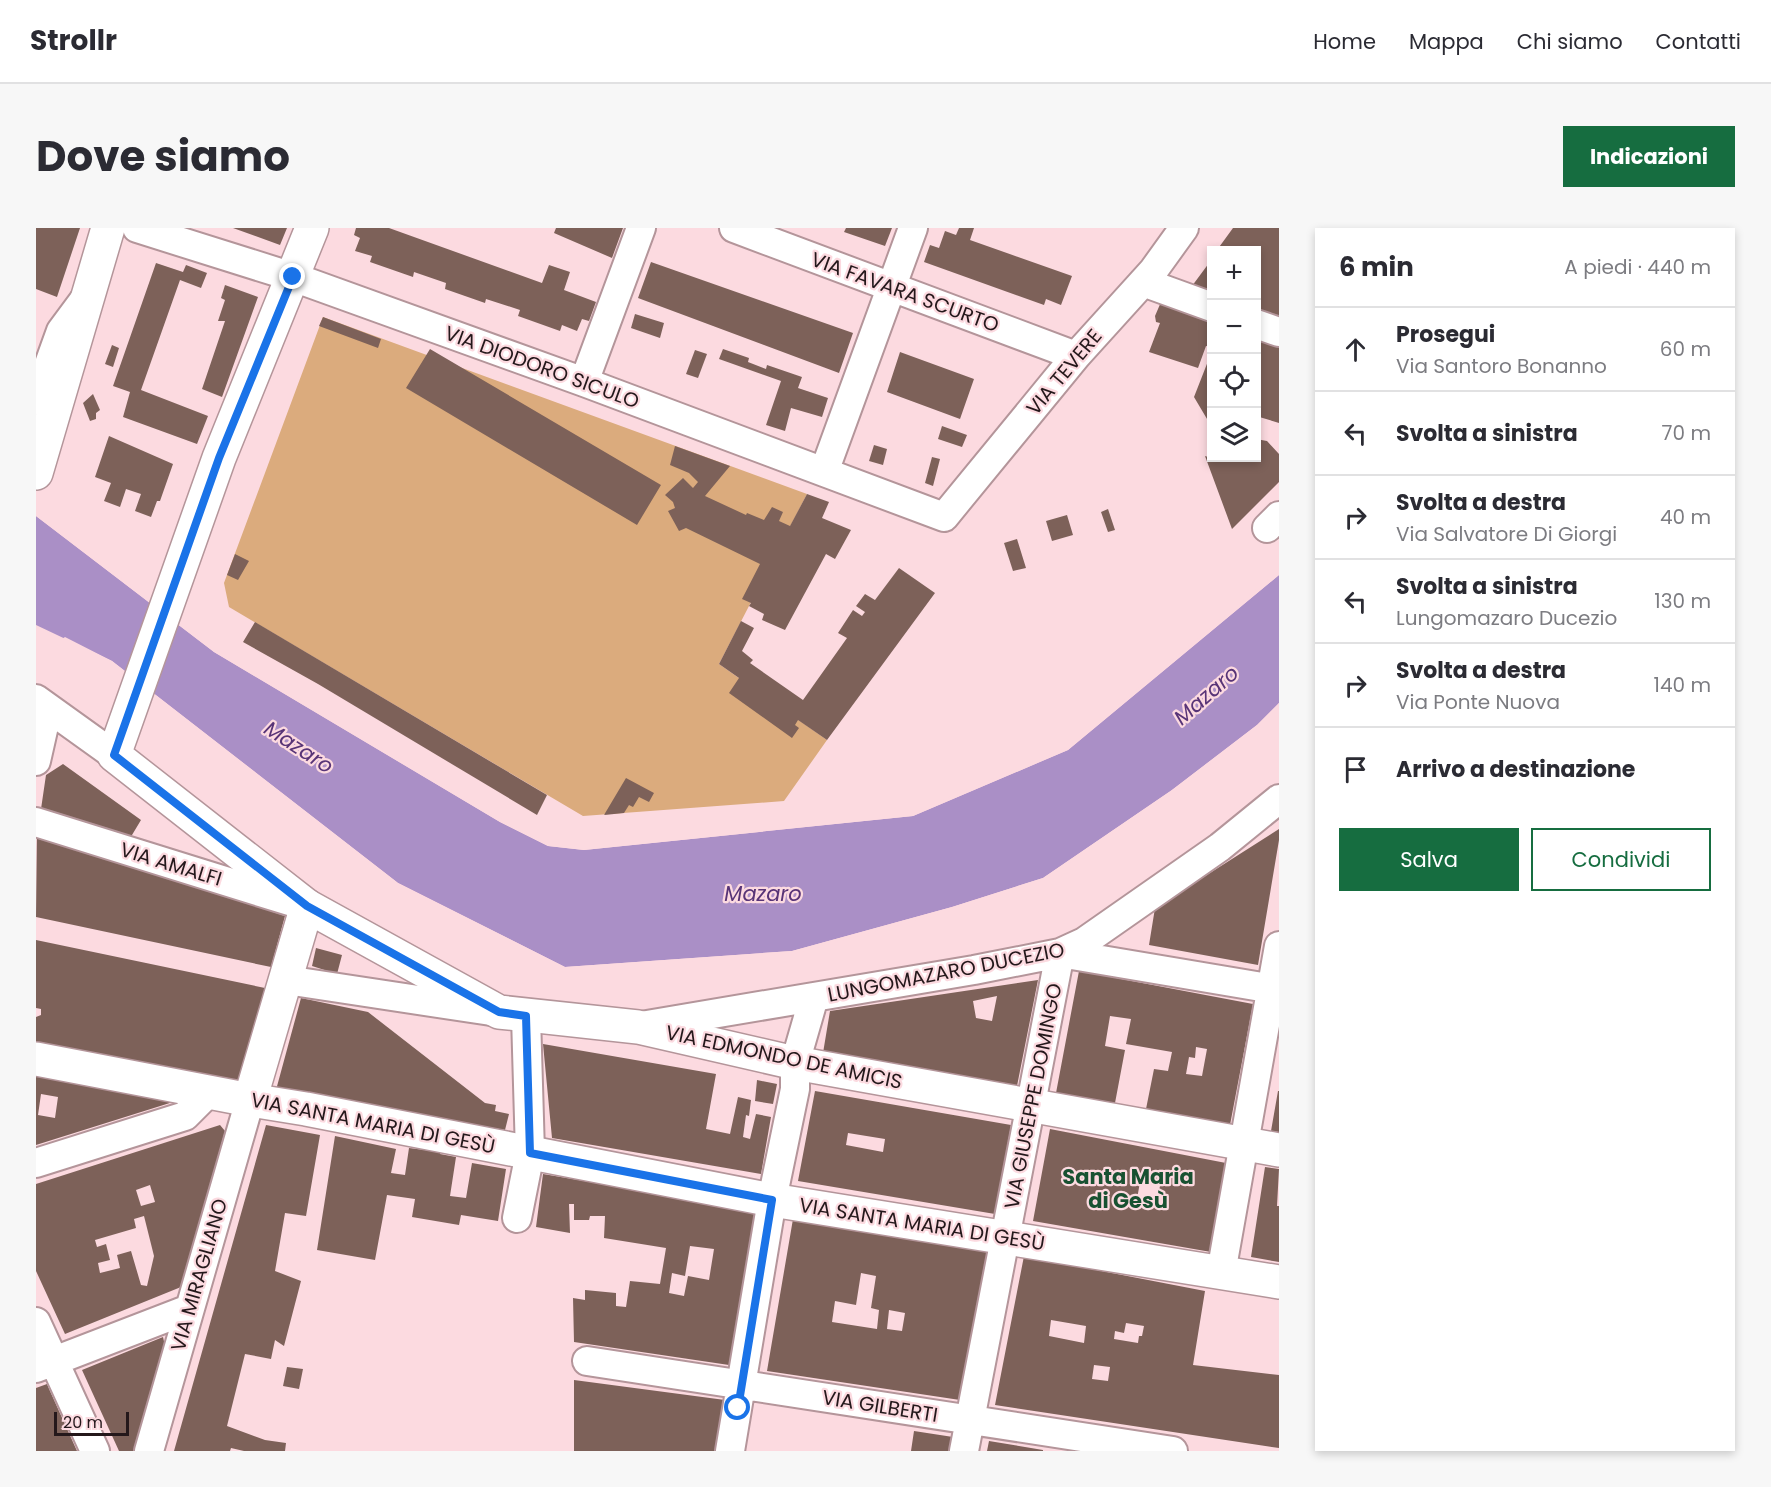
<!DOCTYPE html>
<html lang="it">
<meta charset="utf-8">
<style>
:root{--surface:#fff;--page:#f7f7f7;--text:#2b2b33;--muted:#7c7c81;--line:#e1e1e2;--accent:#166d40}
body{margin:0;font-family:Poppins,sans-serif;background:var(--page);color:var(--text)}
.controls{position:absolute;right:18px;top:18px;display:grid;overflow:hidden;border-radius:0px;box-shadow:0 3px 9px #0003}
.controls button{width:54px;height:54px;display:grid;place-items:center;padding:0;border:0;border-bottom:2px solid var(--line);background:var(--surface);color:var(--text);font:30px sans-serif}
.scale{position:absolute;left:18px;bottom:15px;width:75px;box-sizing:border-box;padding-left:6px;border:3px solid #24181b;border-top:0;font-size:16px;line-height:21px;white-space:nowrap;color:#24181b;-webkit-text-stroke:4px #fcdae0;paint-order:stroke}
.stop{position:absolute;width:18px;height:18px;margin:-14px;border:4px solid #1a73e8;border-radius:50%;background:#fff}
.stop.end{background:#1a73e8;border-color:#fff;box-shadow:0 2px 6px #0008}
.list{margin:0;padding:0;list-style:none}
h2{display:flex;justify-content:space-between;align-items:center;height:78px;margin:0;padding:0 24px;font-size:26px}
h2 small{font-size:20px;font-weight:400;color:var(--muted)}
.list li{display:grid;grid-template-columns:39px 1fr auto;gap:18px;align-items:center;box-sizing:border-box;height:84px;padding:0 24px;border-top:2px solid var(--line)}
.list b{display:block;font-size:22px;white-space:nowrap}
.list p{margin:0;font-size:20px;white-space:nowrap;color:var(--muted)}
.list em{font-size:20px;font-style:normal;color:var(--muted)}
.actions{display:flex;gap:12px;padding:18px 24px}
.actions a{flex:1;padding:14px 0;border:2px solid var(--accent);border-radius:0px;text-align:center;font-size:21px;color:var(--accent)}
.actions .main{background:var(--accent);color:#fff}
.icon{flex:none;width:33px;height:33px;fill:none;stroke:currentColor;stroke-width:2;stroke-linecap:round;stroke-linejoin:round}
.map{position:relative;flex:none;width:1243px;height:1223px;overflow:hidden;border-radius:0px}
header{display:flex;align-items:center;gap:36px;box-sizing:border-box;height:84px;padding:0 30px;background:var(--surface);border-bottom:2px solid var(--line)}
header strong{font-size:28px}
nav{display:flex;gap:33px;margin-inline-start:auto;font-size:21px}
.intro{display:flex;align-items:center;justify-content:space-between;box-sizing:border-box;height:144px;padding:0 36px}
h1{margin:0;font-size:42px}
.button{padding:15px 27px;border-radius:0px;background:var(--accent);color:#fff;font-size:21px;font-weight:700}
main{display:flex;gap:36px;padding:0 36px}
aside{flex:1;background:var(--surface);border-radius:0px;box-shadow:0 3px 9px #0003}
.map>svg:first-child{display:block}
.green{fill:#dbab7d}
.water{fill:#aa8fc6}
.pier{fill:#fcdae0}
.building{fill:#7d6159;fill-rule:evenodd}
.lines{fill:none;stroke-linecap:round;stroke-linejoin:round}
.minor-casing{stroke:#b4959a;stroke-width:32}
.tertiary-casing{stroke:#b4959a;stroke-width:36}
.secondary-casing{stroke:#b4959a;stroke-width:36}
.minor{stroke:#fff;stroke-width:28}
.tertiary{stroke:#fff;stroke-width:33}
.secondary{stroke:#fff;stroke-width:33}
.route{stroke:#1a73e8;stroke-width:8}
.labels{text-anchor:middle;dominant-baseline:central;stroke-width:4.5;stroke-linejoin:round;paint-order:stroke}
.street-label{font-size:20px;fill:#24181b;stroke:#fcdae0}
.water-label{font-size:21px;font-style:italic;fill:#583477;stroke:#fcdae0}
.neighbourhood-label{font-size:21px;font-weight:bold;fill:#185131;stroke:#fcdae0}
</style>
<header>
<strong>Strollr</strong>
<nav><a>Home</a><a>Mappa</a><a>Chi siamo</a><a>Contatti</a></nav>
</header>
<div class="intro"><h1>Dove siamo</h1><a class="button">Indicazioni</a></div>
<main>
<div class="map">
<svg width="1243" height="1223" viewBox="0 0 1243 1223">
<rect width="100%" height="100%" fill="#fcdae0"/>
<path class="green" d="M 287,89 L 771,266 L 683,436 L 791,512 L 748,573 L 547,588 L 193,379 L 188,355 Z"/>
<path class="water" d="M 0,288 L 178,424 L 464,594 L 512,618 L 548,622 L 877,588 L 1032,522 L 1243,347 L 1243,475 L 1221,497 L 1136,562 L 1007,650 L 916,679 L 756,723 L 529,739 L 362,655 L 76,433 L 0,397 Z"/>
<path class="pier" d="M 0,285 L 180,422 L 466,591 L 513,615 L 548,618 L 876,585 L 1031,519 L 1241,344 L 1243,344 L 1243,347 L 1032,522 L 877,588 L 548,622 L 512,618 L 464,594 L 178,424 L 0,288 Z
M 29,409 L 76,433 L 362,655 L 529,739 L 756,723 L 916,679 L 1007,650 L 1136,562 L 1221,497 L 1243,475 L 1243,479 L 1223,499 L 1138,564 L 1009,652 L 917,682 L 757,726 L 529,742 L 360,658 L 74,435 L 26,411 Z"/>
<path class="building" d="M 0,0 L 44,0 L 21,69 L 0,61 Z
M 197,0 L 251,0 L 244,17 Z
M 320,0 L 353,0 L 506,55 L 513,37 L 534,44 L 528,62 L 560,74 L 553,93 L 546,91 L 541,103 L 526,97 L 524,103 L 482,88 L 484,82 L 450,71 L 449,75 L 409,61 L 410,55 L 378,44 L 377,49 L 334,34 L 336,28 L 319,23 L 324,10 L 318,7 Z
M 520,0 L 587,0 L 576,30 L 518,5 Z
M 810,0 L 856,0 L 849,18 L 808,4 Z
M 923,0 L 938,0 L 934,12 L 1036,48 L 1025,77 L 1010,71 L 1008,77 L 888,34 L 894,17 L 903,20 L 909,3 L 920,7 Z
M 1197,0 L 1243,0 L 1243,91 L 1220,82 L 1220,22 L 1181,22 Z
M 1176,31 L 1176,66 L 1156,58 Z
M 615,34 L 817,105 L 803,145 L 602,70 Z
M 120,35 L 147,44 L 150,37 L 171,45 L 165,60 L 144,52 L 105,162 L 172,188 L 161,216 L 87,189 L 94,164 L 77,158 Z
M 189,57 L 222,69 L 186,169 L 166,161 L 189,93 L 182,93 L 189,72 L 185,70 Z
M 1125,74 L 1176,92 L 1176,119 L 1170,118 L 1162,140 L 1113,124 L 1124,95 L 1120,94 L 1119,88 Z
M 599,86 L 628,95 L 624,110 L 595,100 Z
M 287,89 L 345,111 L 342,120 L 283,98 Z
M 1220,108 L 1243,116 L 1243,195 L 1220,188 Z
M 76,117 L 83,120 L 77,139 L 69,136 Z
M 394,121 L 625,257 L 601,297 L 370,160 Z
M 687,121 L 713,130 L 712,134 L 730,141 L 731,137 L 766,149 L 762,160 L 792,170 L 786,189 L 755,180 L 749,203 L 730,197 L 745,153 L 683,131 Z
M 659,122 L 671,126 L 662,150 L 650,146 Z
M 1176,123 L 1176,191 L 1174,196 L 1158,169 Z
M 864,124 L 938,151 L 924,191 L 851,164 Z
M 57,166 L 64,182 L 60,185 L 60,191 L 54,193 L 47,175 Z
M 906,198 L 931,207 L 926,219 L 902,211 Z
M 73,208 L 137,236 L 124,273 L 121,273 L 115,289 L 99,283 L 105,266 L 90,261 L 84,279 L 68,273 L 75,255 L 59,249 Z
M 1220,211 L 1231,213 L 1243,226 L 1243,254 L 1196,301 L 1169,228 L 1188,234 L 1189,230 L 1220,230 Z
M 838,217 L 851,221 L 847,237 L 833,233 Z
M 639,218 L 694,238 L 669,268 L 710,287 L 711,285 L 728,292 L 736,279 L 747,284 L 743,293 L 754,298 L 771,266 L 793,274 L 786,290 L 815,302 L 799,331 L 790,326 L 749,402 L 726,392 L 728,386 L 713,378 L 715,375 L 706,371 L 724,336 L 650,300 L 643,303 L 632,283 L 639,280 L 637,274 L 629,267 L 647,250 L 657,260 L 662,254 L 653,245 L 634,237 Z
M 896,229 L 904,231 L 897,258 L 889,255 Z
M 1072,281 L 1079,302 L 1072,304 L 1065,284 Z
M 1031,287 L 1037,307 L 1016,313 L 1010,293 Z
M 981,311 L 990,340 L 977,343 L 968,315 Z
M 199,326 L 213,333 L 202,352 L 191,347 Z
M 863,340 L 899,365 L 791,512 L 762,492 L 759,497 L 763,500 L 756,510 L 693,465 L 703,450 L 683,436 L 705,393 L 718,400 L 706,423 L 717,432 L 714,435 L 767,472 L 811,410 L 802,405 L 817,382 L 826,388 L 829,384 L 820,378 L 829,366 L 839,372 Z
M 219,394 L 511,567 L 501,587 L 282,456 L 207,414 Z
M 27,536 L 105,592 L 93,612 L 5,581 L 10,547 Z
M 590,550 L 618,565 L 613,574 L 603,569 L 597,579 L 593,577 L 588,585 L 568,587 Z
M 1243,601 L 1243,612 L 1222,737 L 1113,717 L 1119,680 Z
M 1,603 L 249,688 L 235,739 L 0,689 Z
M 0,712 L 229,760 L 202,855 L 0,818 L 0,789 L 5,787 L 5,781 L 0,780 Z
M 280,720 L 306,727 L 301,746 L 276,738 Z
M 1043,743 L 1217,776 L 1194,897 L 1110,881 L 1118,841 L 1132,843 L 1136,824 L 1090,816 L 1095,791 L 1074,788 L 1069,818 L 1089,822 L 1079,875 L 1020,865 ZM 1160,819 L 1171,821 L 1166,848 L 1150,846 L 1153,829 L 1159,830 Z
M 1002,752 L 981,858 L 787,825 L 794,783 ZM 961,768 L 956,793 L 940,790 L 937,773 Z
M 265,770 L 332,784 L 449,875 L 460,877 L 459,883 L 473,886 L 469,902 L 240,862 Z
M 507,816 L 680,846 L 670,901 L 694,906 L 702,869 L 715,872 L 713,888 L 710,887 L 707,909 L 714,911 L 720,886 L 735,889 L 725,946 L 516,910 Z
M 0,846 L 133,866 L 137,874 L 0,917 ZM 5,866 L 22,869 L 19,890 L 2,887 Z
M 721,852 L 741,856 L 737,876 L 719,873 Z
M 779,863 L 975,897 L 959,986 L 762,953 ZM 812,905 L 849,911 L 847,924 L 810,917 Z
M 1242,863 L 1243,863 L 1243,904 L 1235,903 Z
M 184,897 L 189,903 L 145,1059 L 29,1106 L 0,1043 L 0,956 ZM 114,957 L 119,974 L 105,978 L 100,962 ZM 108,988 L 118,1028 L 111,1058 L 105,1057 L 95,1023 L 81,1027 L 84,1040 L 64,1045 L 62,1035 L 74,1032 L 70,1016 L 61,1019 L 59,1012 L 100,1000 L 98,991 Z
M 230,897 L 284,907 L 270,988 L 249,985 L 239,1043 L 265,1053 L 248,1118 L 239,1112 L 235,1131 L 209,1126 L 191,1198 L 229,1212 L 250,1215 L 249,1223 L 208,1223 L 195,1220 L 194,1223 L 138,1223 Z
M 1014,901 L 1190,935 L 1175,1024 L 997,993 ZM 1104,954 L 1124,958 L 1120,975 L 1101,971 Z
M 299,908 L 360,921 L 355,945 L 369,947 L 373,920 L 405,924 L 404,926 L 420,929 L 414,968 L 430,970 L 436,935 L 470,941 L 462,993 L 425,987 L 423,997 L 376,989 L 379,971 L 351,967 L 339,1032 L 281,1022 Z
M 1229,939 L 1243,941 L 1241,978 L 1243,978 L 1243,1034 L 1215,1029 Z
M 507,946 L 720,982 L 693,1137 L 538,1114 L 537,1070 L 549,1072 L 549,1062 L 580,1065 L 580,1078 L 590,1079 L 594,1053 L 624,1056 L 630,1020 L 568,1010 L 569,988 L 554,988 L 553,992 L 538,992 L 538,976 L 533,976 L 534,1005 L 500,999 ZM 654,1018 L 678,1021 L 673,1052 L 652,1048 L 648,1068 L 633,1065 L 636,1045 L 649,1048 Z
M 757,991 L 951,1024 L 924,1172 L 731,1143 ZM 825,1045 L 840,1048 L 835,1080 L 843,1082 L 841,1101 L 796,1094 L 799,1073 L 820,1077 ZM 853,1082 L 869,1085 L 866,1103 L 851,1101 Z
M 988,1028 L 1169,1063 L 1157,1137 L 1243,1147 L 1243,1220 L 959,1177 ZM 1015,1092 L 1050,1098 L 1048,1115 L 1013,1108 ZM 1090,1095 L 1108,1098 L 1106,1108 L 1103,1108 L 1102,1115 L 1078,1111 L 1079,1103 L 1088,1105 ZM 1058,1137 L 1074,1139 L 1072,1153 L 1056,1151 Z
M 127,1109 L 129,1118 L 100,1223 L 83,1223 L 46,1142 Z
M 251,1139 L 267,1141 L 263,1161 L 247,1158 Z
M 538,1152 L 689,1172 L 679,1223 L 538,1223 Z
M 11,1156 L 14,1163 L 41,1223 L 0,1223 L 0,1160 Z
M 878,1203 L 917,1209 L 914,1223 L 875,1223 Z
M 953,1213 L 1007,1222 L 1007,1223 L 951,1223 Z"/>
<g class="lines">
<g class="minor-casing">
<path id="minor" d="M 101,0 L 257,49 L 548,154 L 908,289 L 1040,128 L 1117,43 L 1148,0
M 698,0 L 1040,128
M 1107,54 L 1176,79
M 1220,96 L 1243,104
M 548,154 L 605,0
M 0,172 L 25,103 L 48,72
M 788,244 L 877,0
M 1231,300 L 1243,288
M 0,471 L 78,527
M 0,533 L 12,480
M 0,594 L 263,676
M 250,752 L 455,783
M 605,798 L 938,742 L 1024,725 L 1048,714 L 1184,619 L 1243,571
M 0,935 L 149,888 L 173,864
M 481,990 L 494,925 L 490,788
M 1185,1045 L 1243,718
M 0,1094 L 59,1223
M 551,1133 L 1137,1223
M 0,1140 L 153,1081
M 113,1223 L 214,872
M 694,1223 L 736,972 L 759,861 L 759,835 L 778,769
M 928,1223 L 1024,725 L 1243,762"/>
</g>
<g class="tertiary-casing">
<path id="tertiary" d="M 271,678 L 463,784 L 602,799 L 759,835 L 1243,922
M 214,872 L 270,881 L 736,972 L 1243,1054"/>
</g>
<g class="secondary-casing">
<path id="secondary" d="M 0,245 L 72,0
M 0,831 L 214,872 L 271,678 L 78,527 L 183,230 L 276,0"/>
</g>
<use href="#minor" class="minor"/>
<use href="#tertiary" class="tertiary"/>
<use href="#secondary" class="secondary"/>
</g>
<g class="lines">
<path class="route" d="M 257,49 L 183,230 L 78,527 L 271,678 L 463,784 L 490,788 L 494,925 L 736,972 L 702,1180"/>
</g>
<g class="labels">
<g class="street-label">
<text transform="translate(869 64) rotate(20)">VIA FAVARA SCURTO</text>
<text transform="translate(506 139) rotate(20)">VIA DIODORO SICULO</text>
<text transform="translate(1028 144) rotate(-50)">VIA TEVERE</text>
<text transform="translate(135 636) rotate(17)">VIA AMALFI</text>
<text transform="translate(910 744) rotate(-11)">LUNGOMAZARO DUCEZIO</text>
<text transform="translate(748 829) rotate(12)">VIA EDMONDO DE AMICIS</text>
<text transform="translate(997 868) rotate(-79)">VIA GIUSEPPE DOMINGO</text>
<text transform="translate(337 895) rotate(11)">VIA SANTA MARIA DI GESÙ</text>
<text transform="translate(886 996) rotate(9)">VIA SANTA MARIA DI GESÙ</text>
<text transform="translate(163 1047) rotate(-74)">VIA MIRAGLIANO</text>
<text transform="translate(844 1178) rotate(9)">VIA GILBERTI</text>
</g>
<g class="water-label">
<text transform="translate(1170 467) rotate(-41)">Mazaro</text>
<text transform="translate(263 519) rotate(33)">Mazaro</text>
<text x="727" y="665">Mazaro</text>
</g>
<g class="neighbourhood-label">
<text x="1092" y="948">Santa Maria<tspan x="1092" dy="24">di Gesù</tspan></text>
</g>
</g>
</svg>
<div class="controls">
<button>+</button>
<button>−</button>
<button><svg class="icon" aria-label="locate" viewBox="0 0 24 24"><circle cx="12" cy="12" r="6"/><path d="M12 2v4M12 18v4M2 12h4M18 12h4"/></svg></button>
<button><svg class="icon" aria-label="layers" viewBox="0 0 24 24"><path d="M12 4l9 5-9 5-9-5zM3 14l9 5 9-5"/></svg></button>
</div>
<div class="scale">20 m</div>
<div class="stop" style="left:702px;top:1180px"></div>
<div class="stop end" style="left:257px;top:49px"></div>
</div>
<aside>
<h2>6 min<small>A piedi · 440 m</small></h2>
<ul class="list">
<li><svg class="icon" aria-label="ahead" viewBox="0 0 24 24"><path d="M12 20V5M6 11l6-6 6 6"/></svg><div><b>Prosegui</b><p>Via Santoro Bonanno</p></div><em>60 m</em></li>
<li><svg class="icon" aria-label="left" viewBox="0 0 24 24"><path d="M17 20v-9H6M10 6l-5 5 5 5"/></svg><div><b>Svolta a sinistra</b></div><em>70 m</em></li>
<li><svg class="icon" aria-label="right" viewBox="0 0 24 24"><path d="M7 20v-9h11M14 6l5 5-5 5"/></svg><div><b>Svolta a destra</b><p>Via Salvatore Di Giorgi</p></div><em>40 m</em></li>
<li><svg class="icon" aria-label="left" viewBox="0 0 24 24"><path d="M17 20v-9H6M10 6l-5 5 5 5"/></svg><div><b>Svolta a sinistra</b><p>Lungomazaro Ducezio</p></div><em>130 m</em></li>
<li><svg class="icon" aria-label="right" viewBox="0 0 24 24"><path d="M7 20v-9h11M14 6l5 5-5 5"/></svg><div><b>Svolta a destra</b><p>Via Ponte Nuova</p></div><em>140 m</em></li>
<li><svg class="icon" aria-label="arrive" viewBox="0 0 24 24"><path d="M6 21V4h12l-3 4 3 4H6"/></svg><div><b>Arrivo a destinazione</b></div></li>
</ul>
<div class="actions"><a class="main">Salva</a><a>Condividi</a></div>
</aside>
</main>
